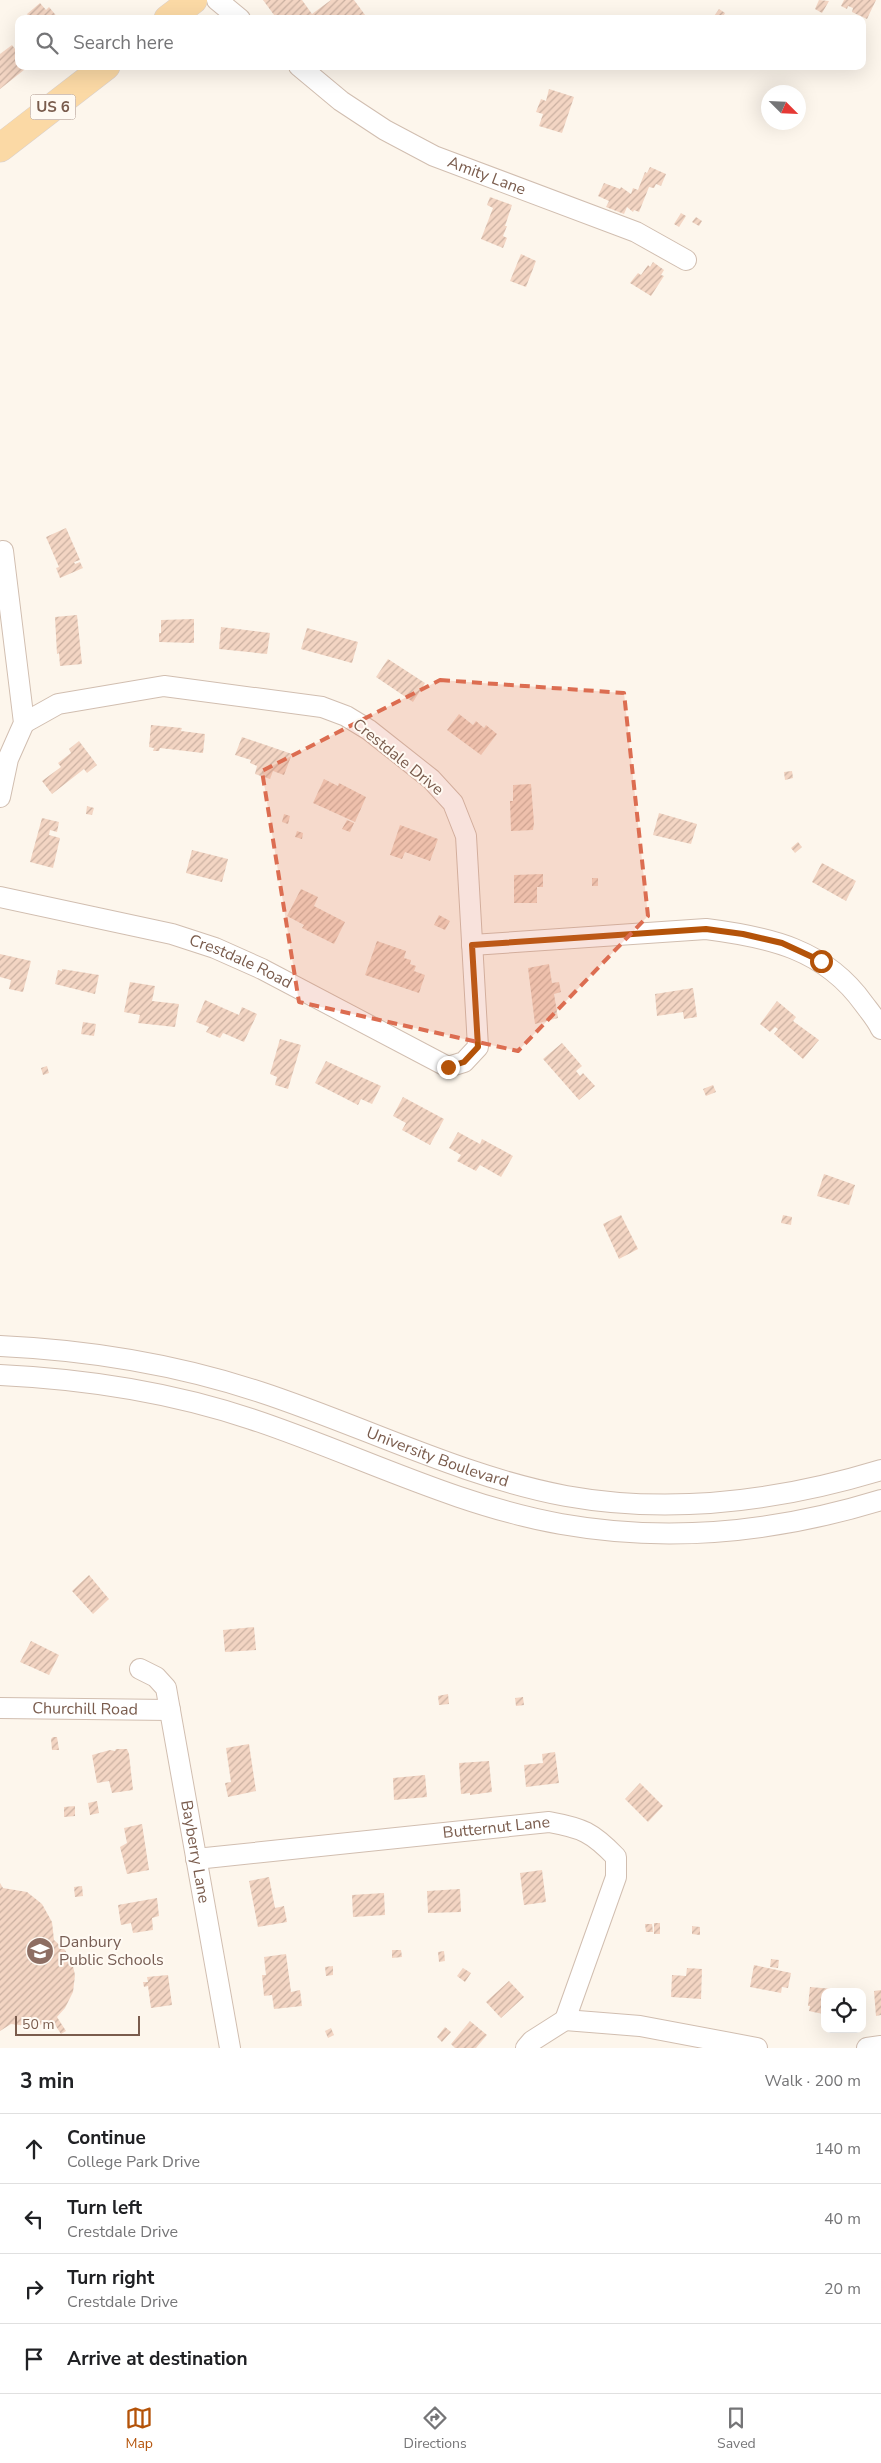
<!DOCTYPE html>
<meta charset="utf-8">
<style>
:root{--surface:#fff;--page:#f2f2f2;--text:#202124;--muted:#757577;--line:#e0e0e0;--accent:#b45309}
body{margin:0;font-family:"Nunito Sans",sans-serif;background:var(--page);color:var(--text)}
.controls{position:absolute;right:15px;bottom:15px;display:grid;overflow:hidden;border-radius:10px;box-shadow:0 5px 20px #0002}
.controls button{width:45px;height:45px;display:grid;place-items:center;padding:0;border:0;border-bottom:1px solid var(--line);background:var(--surface);color:var(--text);font:25px sans-serif}
.compass{position:absolute;left:761px;top:85px;width:45px;height:45px;border-radius:50%;background:var(--surface);box-shadow:0 5px 20px #0002;rotate:114deg}
.scale{position:absolute;left:15px;bottom:12px;width:125px;box-sizing:border-box;padding-left:5px;border:2px solid #7a5c4d;border-top:0;font-size:14px;line-height:18px;white-space:nowrap;color:#7a5c4d;-webkit-text-stroke:4px #fffaf3;paint-order:stroke}
.stop{position:absolute;width:15px;height:15px;margin:-11px;border:4px solid #b45309;border-radius:50%;background:#fff}
.stop.end{background:#b45309;border-color:#fff;box-shadow:0 1px 5px #0008}
.list{margin:0;padding:0;list-style:none}
h2{display:flex;justify-content:space-between;align-items:center;height:65px;margin:0;padding:0 20px;font-size:21px}
h2 small{font-size:16px;font-weight:400;color:var(--muted)}
.list li{display:grid;grid-template-columns:32px 1fr auto;gap:15px;align-items:center;box-sizing:border-box;height:70px;padding:0 20px;border-top:1px solid var(--line)}
.list b{display:block;font-size:19px;white-space:nowrap}
.list p{margin:0;font-size:16px;white-space:nowrap;color:var(--muted)}
.list em{font-size:16px;font-style:normal;color:var(--muted)}
.icon{flex:none;width:28px;height:28px;fill:none;stroke:currentColor;stroke-width:2;stroke-linecap:round;stroke-linejoin:round}
.map{position:relative;flex:none;width:881px;height:2048px;overflow:hidden}
.search{position:absolute;background:var(--surface);box-shadow:0 5px 20px #0002;left:15px;right:15px;top:15px;height:55px;display:flex;align-items:center;gap:12px;box-sizing:border-box;padding:0 18px;border-radius:10px;color:var(--muted);font-size:19px}
.sheet{height:345px;background:var(--surface)}
nav{display:flex;justify-content:space-around;align-items:center;box-sizing:border-box;height:70px;border-top:1px solid var(--line);background:var(--surface);font-size:14px;color:var(--muted)}
nav a{display:grid;justify-items:center;gap:2px}
nav .on{color:var(--accent)}
.map>svg:first-child{display:block}
.building{fill:url(#building-hatch)}
.lines{fill:none;stroke-linecap:round;stroke-linejoin:round}
.street-casing{stroke:#d1beb0;stroke-width:22}
.primary-casing{stroke:#dad1cd;stroke-width:29}
.street{stroke:#fff;stroke-width:20}
.primary{stroke:#fbd9a5;stroke-width:28}
.route{stroke:#b45309;stroke-width:6}
.marked{fill:#dc6d51;fill-opacity:0.2;stroke:#dc6d51;stroke-width:4;stroke-dasharray:10 6;stroke-linejoin:round}
.labels{text-anchor:middle;dominant-baseline:central;stroke-width:4;stroke-linejoin:round;paint-order:stroke}
.shield{fill:#fffaf3;stroke:#a28b7f;stroke-width:1}
.shield-label{font-size:15px;font-weight:bold;fill:#7a5c4d}
.street-label{font-size:16px;fill:#7a5c4d;stroke:#fffaf3}
.education-label{font-size:16px;fill:#785e54;stroke:#fffaf3;text-anchor:start}
</style>
<div class="map">
<svg width="881" height="2048" viewBox="0 0 881 2048">
<defs>
<pattern id="building-hatch" width="6" height="6" patternUnits="userSpaceOnUse" patternTransform="scale(1.25)"><rect width="6" height="6" fill="#f3d5c3"/><path d="M-1 1l2-2M0 6l6-6M5 7l2-2" fill="none" stroke="#cab0a1"/></pattern>
</defs>
<rect width="100%" height="100%" fill="#fdf6ec"/>
<path class="building" d="M 263,0 L 302,0 L 312,14 L 331,0 L 354,0 L 368,19 L 277,19 Z
M 819,0 L 829,1 L 822,13 L 815,9 Z
M 844,0 L 876,0 L 867,19 L 852,12 L 853,8 L 848,6 L 847,9 L 841,6 Z
M 40,3 L 46,10 L 49,7 L 59,19 L 31,19 L 27,14 Z
M 719,9 L 725,13 L 723,17 L 726,19 L 712,19 Z
M 12,45 L 19,54 L 19,66 L 29,66 L 0,89 L 0,54 Z
M 549,89 L 574,97 L 562,133 L 539,126 L 543,114 L 536,112 L 541,99 L 546,101 Z
M 650,167 L 666,174 L 661,186 L 656,184 L 654,188 L 649,187 L 639,212 L 634,210 L 633,212 L 627,207 L 624,214 L 606,207 L 609,201 L 598,196 L 604,183 L 620,189 L 621,187 L 631,194 L 633,188 L 638,190 L 645,172 L 647,173 Z
M 490,197 L 512,205 L 505,226 L 507,226 L 503,236 L 507,238 L 503,248 L 481,239 L 493,208 L 487,205 Z
M 681,213 L 686,216 L 679,227 L 674,224 Z
M 696,217 L 702,221 L 699,226 L 692,222 Z
M 521,254 L 536,261 L 526,287 L 510,281 Z
M 653,262 L 664,270 L 661,275 L 664,276 L 651,296 L 630,283 L 638,273 L 641,275 L 648,265 L 650,267 Z
M 66,528 L 80,560 L 74,562 L 75,564 L 80,562 L 83,568 L 60,578 L 56,568 L 59,567 L 46,537 Z
M 77,615 L 82,664 L 60,666 L 59,653 L 57,654 L 55,617 Z
M 194,619 L 194,643 L 159,642 L 159,633 L 161,633 L 161,620 Z
M 221,627 L 270,633 L 267,654 L 219,649 Z
M 307,628 L 358,642 L 352,663 L 301,649 Z
M 388,659 L 425,683 L 413,702 L 376,677 Z
M 459,714 L 473,725 L 476,721 L 484,728 L 486,725 L 497,734 L 481,755 L 447,730 Z
M 151,725 L 182,728 L 181,731 L 205,734 L 203,753 L 160,748 L 159,751 L 153,751 L 154,748 L 149,747 Z
M 242,737 L 292,754 L 284,775 L 273,771 L 270,779 L 255,774 L 257,766 L 250,763 L 251,760 L 235,755 Z
M 79,741 L 97,765 L 87,773 L 84,769 L 52,794 L 42,781 L 61,767 L 58,763 L 71,753 L 69,749 Z
M 792,771 L 793,778 L 785,780 L 784,772 Z
M 324,779 L 338,786 L 339,783 L 366,797 L 355,822 L 313,803 Z
M 531,784 L 534,823 L 533,830 L 511,831 L 510,801 L 513,801 L 513,785 Z
M 87,806 L 94,808 L 92,815 L 86,814 Z
M 659,813 L 697,824 L 691,844 L 653,835 Z
M 284,814 L 290,816 L 288,824 L 282,822 Z
M 42,818 L 59,822 L 57,832 L 50,830 L 49,835 L 60,838 L 53,868 L 30,862 Z
M 347,820 L 354,823 L 350,832 L 342,829 Z
M 400,825 L 438,839 L 430,861 L 405,852 L 402,859 L 390,855 Z
M 297,831 L 303,833 L 302,839 L 295,837 Z
M 798,842 L 802,847 L 795,853 L 791,848 Z
M 192,850 L 228,859 L 222,882 L 186,873 Z
M 822,863 L 856,881 L 846,901 L 812,882 Z
M 543,874 L 543,887 L 537,887 L 537,903 L 514,903 L 514,875 Z
M 592,878 L 598,878 L 598,886 L 592,886 Z
M 301,889 L 318,897 L 314,906 L 345,922 L 334,944 L 302,928 L 304,925 L 287,916 Z
M 439,915 L 450,921 L 445,930 L 434,925 Z
M 377,941 L 406,951 L 404,958 L 411,960 L 410,964 L 416,966 L 414,971 L 425,975 L 419,993 L 365,975 Z
M 0,954 L 31,961 L 23,992 L 9,989 L 11,980 L 0,977 Z
M 549,964 L 552,983 L 559,982 L 561,992 L 554,994 L 558,1018 L 535,1024 L 528,968 Z
M 62,969 L 99,975 L 95,994 L 55,984 L 58,970 L 62,971 Z
M 130,982 L 155,986 L 152,1001 L 179,1004 L 175,1027 L 138,1023 L 140,1015 L 124,1012 Z
M 693,988 L 697,1017 L 684,1019 L 683,1012 L 657,1016 L 655,994 Z
M 205,1000 L 239,1015 L 242,1007 L 257,1014 L 244,1042 L 223,1033 L 220,1038 L 206,1032 L 209,1027 L 196,1022 Z
M 777,1001 L 796,1017 L 793,1021 L 819,1040 L 803,1059 L 774,1034 L 778,1029 L 775,1027 L 770,1032 L 760,1024 Z
M 83,1022 L 96,1024 L 94,1036 L 81,1034 Z
M 280,1039 L 301,1045 L 288,1089 L 275,1085 L 277,1077 L 270,1074 Z
M 562,1043 L 582,1066 L 576,1071 L 580,1076 L 583,1073 L 595,1086 L 579,1100 L 543,1059 Z
M 326,1061 L 381,1086 L 372,1104 L 361,1099 L 358,1105 L 315,1083 Z
M 47,1066 L 49,1073 L 43,1075 L 41,1068 Z
M 713,1085 L 716,1092 L 706,1096 L 703,1089 Z
M 403,1097 L 444,1119 L 430,1145 L 402,1130 L 406,1123 L 393,1116 Z
M 458,1132 L 480,1144 L 482,1139 L 513,1156 L 501,1177 L 480,1165 L 476,1171 L 457,1161 L 461,1155 L 449,1148 Z
M 824,1174 L 855,1185 L 849,1205 L 817,1196 Z
M 621,1215 L 638,1249 L 619,1259 L 603,1224 Z
M 783,1215 L 792,1217 L 791,1225 L 781,1223 Z
M 89,1575 L 109,1599 L 93,1614 L 72,1591 Z
M 254,1627 L 256,1650 L 225,1652 L 223,1630 Z
M 31,1641 L 59,1655 L 49,1675 L 20,1662 Z
M 448,1694 L 449,1704 L 439,1705 L 438,1696 Z
M 523,1697 L 524,1705 L 516,1706 L 515,1698 Z
M 53,1737 L 57,1737 L 59,1750 L 52,1750 L 51,1739 Z
M 249,1744 L 256,1791 L 228,1797 L 225,1783 L 231,1782 L 226,1748 Z
M 116,1749 L 127,1749 L 129,1754 L 133,1790 L 112,1793 L 109,1781 L 97,1783 L 92,1755 L 110,1750 L 115,1751 Z
M 555,1752 L 559,1783 L 526,1787 L 524,1765 L 543,1763 L 542,1754 Z
M 489,1761 L 492,1792 L 470,1795 L 470,1793 L 461,1794 L 459,1763 Z
M 425,1775 L 427,1797 L 394,1800 L 393,1778 Z
M 640,1783 L 663,1806 L 648,1822 L 625,1799 Z
M 97,1801 L 99,1813 L 90,1815 L 88,1803 Z
M 75,1806 L 75,1816 L 64,1817 L 64,1807 Z
M 142,1824 L 149,1870 L 127,1874 L 120,1847 L 127,1843 L 124,1828 Z
M 542,1870 L 546,1902 L 524,1905 L 520,1873 Z
M 269,1877 L 275,1908 L 284,1906 L 287,1922 L 258,1927 L 249,1881 Z
M 0,1883 L 3,1888 L 27,1892 L 42,1904 L 52,1922 L 54,1940 L 65,1950 L 72,1962 L 75,1975 L 73,1992 L 65,2008 L 57,2017 L 66,2031 L 61,2034 L 52,2020 L 35,2027 L 11,2024 L 0,2031 Z
M 82,1886 L 83,1896 L 75,1897 L 74,1887 Z
M 460,1889 L 461,1912 L 428,1913 L 427,1891 Z
M 384,1893 L 385,1915 L 353,1917 L 352,1895 Z
M 157,1898 L 159,1916 L 152,1918 L 153,1930 L 133,1933 L 131,1923 L 121,1925 L 118,1905 Z
M 654,1923 L 660,1923 L 660,1934 L 654,1934 Z
M 645,1924 L 652,1924 L 653,1932 L 646,1932 Z
M 692,1926 L 700,1927 L 700,1935 L 692,1934 Z
M 392,1950 L 401,1950 L 402,1957 L 392,1958 Z
M 444,1951 L 445,1961 L 439,1962 L 438,1952 Z
M 286,1954 L 291,1992 L 300,1990 L 302,2006 L 274,2009 L 272,1995 L 264,1996 L 262,1975 L 266,1975 L 264,1957 Z
M 771,1959 L 779,1960 L 778,1968 L 770,1967 Z
M 754,1965 L 791,1973 L 788,1988 L 782,1987 L 781,1993 L 750,1987 Z
M 333,1966 L 333,1975 L 326,1976 L 325,1967 Z
M 463,1968 L 471,1973 L 465,1982 L 457,1976 Z
M 687,1968 L 702,1969 L 701,1999 L 671,1997 L 672,1975 L 686,1976 Z
M 168,1975 L 172,2005 L 151,2008 L 148,1986 L 144,1987 L 143,1982 L 148,1982 L 147,1977 Z
M 509,1981 L 524,1997 L 501,2018 L 486,2002 Z
M 810,1987 L 845,1990 L 845,1992 L 825,1992 L 825,2014 L 818,2013 L 809,2011 L 810,2006 L 808,2006 Z
M 881,1990 L 881,2015 L 876,2016 L 874,1991 Z
M 470,2021 L 487,2035 L 476,2048 L 455,2048 L 451,2044 Z
M 445,2027 L 451,2032 L 442,2042 L 437,2037 Z
M 331,2028 L 334,2035 L 328,2038 L 325,2031 Z"/>
<g class="lines">
<g class="street-casing">
<g id="street">
<path d="M 217,0 L 240,19"/>
<path id="s1" d="M 299,66 L 341,101 L 385,130 L 434,156 L 636,232 L 686,260"/>
<path d="M 0,797 L 8,759 L 24,723 L 3,551"/>
<path id="s2" d="M 0,897 L 172,934 L 215,948 L 262,969 L 448,1067 L 464,1062 L 478,1047 L 466,836 L 453,803 L 431,779 L 369,730 L 346,716 L 322,707 L 164,686 L 58,704 L 24,723"/>
<path d="M 472,945 L 706,929 C 769,937 825,949 864,1004 C 870,1012 877,1020 881,1029"/>
<path id="s3" d="M 0,1346 C 88,1350 175,1364 260,1392 C 361,1425 460,1476 566,1496 C 672,1515 779,1501 881,1470"/>
<path d="M 0,1375 C 85,1379 170,1392 251,1419 C 354,1453 454,1505 561,1524 C 668,1543 777,1532 881,1500"/>
<path id="s4" d="M 140,1669 L 156,1677 L 166,1688 L 230,2048"/>
<path id="s5" d="M 0,1708 L 170,1710"/>
<path id="s6" d="M 196,1859 L 549,1822 C 582,1828 592,1832 616,1857 L 616,1877 L 565,2020"/>
<path d="M 565,2020 L 640,2026 L 757,2048"/>
<path d="M 526,2048 L 532,2041 L 565,2020"/>
<path d="M 867,2048 L 881,2046"/>
</g>
</g>
<g class="primary-casing">
<path id="primary" d="M 168,19 L 193,0
M 0,148 L 106,66"/>
</g>
<use href="#street" class="street"/>
<use href="#primary" class="primary"/>
</g>
<g class="lines">
<path class="route" d="M 448,1067 L 464,1062 L 478,1047 L 472,945 L 706,929 L 743,934 L 782,943 L 821,961"/>
</g>
<path class="marked" d="M 440,680 L 624,693 L 648,916 L 518,1051 L 299,1002 L 262,771 Z"/>
<defs>
<g id="school-disc" transform="scale(1.4375)"><circle r="9.5" fill="#8d6e63" stroke="#fffaf3"/><path d="M0-5L7-2L0 1L-7-2ZM-4 1L0 2.5L4 1V4Q0 6-4 4Z" fill="#fff"/></g>
</defs>
<g fill-rule="evenodd">
<use href="#school-disc" x="40" y="1951"/>
</g>
<g class="labels">
<rect class="shield" x="30.5" y="94.5" width="45" height="25" rx="4"/>
<g class="shield-label">
<text x="53" y="107">US 6</text>
</g>
<g class="street-label">
<text stroke="none"><textPath href="#s1" startOffset="219">Amity Lane</textPath></text>
<text transform="translate(398 757) rotate(39)">Crestdale Drive</text>
<text stroke="none"><textPath href="#s2" startOffset="250">Crestdale Road</textPath></text>
<text stroke="none"><textPath href="#s3" startOffset="454">University Boulevard</textPath></text>
<text stroke="none"><textPath href="#s5" startOffset="85">Churchill Road</textPath></text>
<text stroke="none"><textPath href="#s6" startOffset="302">Butternut Lane</textPath></text>
<text stroke="none"><textPath href="#s4" startOffset="199">Bayberry Lane</textPath></text>
</g>
<g class="education-label">
<text x="59" y="1942">Danbury<tspan x="59" dy="18">Public Schools</tspan></text>
</g>
</g>
</svg>
<div class="controls">
<button><svg class="icon" aria-label="locate" viewBox="0 0 24 24"><circle cx="12" cy="12" r="6"/><path d="M12 2v4M12 18v4M2 12h4M18 12h4"/></svg></button>
</div>
<svg class="compass" viewBox="-18 -18 36 36"><path d="M0-13l5 13h-10z" fill="#e53935"/><path d="M0 13l5-13h-10z" fill="#757577"/></svg>
<div class="scale">50 m</div>
<div class="stop" style="left:821px;top:961px"></div>
<div class="stop end" style="left:448px;top:1067px"></div>
<div class="search"><svg class="icon" aria-label="search" viewBox="0 0 24 24"><circle cx="10" cy="10" r="6"/><path d="M15 15l6 6"/></svg>Search here</div>
</div>
<section class="sheet">
<h2>3 min<small>Walk · 200 m</small></h2>
<ul class="list">
<li><svg class="icon" aria-label="ahead" viewBox="0 0 24 24"><path d="M12 20V5M6 11l6-6 6 6"/></svg><div><b>Continue</b><p>College Park Drive</p></div><em>140 m</em></li>
<li><svg class="icon" aria-label="left" viewBox="0 0 24 24"><path d="M17 20v-9H6M10 6l-5 5 5 5"/></svg><div><b>Turn left</b><p>Crestdale Drive</p></div><em>40 m</em></li>
<li><svg class="icon" aria-label="right" viewBox="0 0 24 24"><path d="M7 20v-9h11M14 6l5 5-5 5"/></svg><div><b>Turn right</b><p>Crestdale Drive</p></div><em>20 m</em></li>
<li><svg class="icon" aria-label="arrive" viewBox="0 0 24 24"><path d="M6 21V4h12l-3 4 3 4H6"/></svg><div><b>Arrive at destination</b></div></li>
</ul>
</section>
<nav>
<a class="on"><svg class="icon" aria-label="map" viewBox="0 0 24 24"><path d="M3 6l6-2 6 2 6-2v14l-6 2-6-2-6 2zM9 4v14M15 6v14"/></svg>Map</a>
<a><svg class="icon" aria-label="directions" viewBox="0 0 24 24"><path d="M12 3l9 9-9 9-9-9zM9 14v-3h6M13 9l2 2-2 2"/></svg>Directions</a>
<a><svg class="icon" aria-label="saved" viewBox="0 0 24 24"><path d="M7 4h10v16l-5-4-5 4z"/></svg>Saved</a>
</nav>
